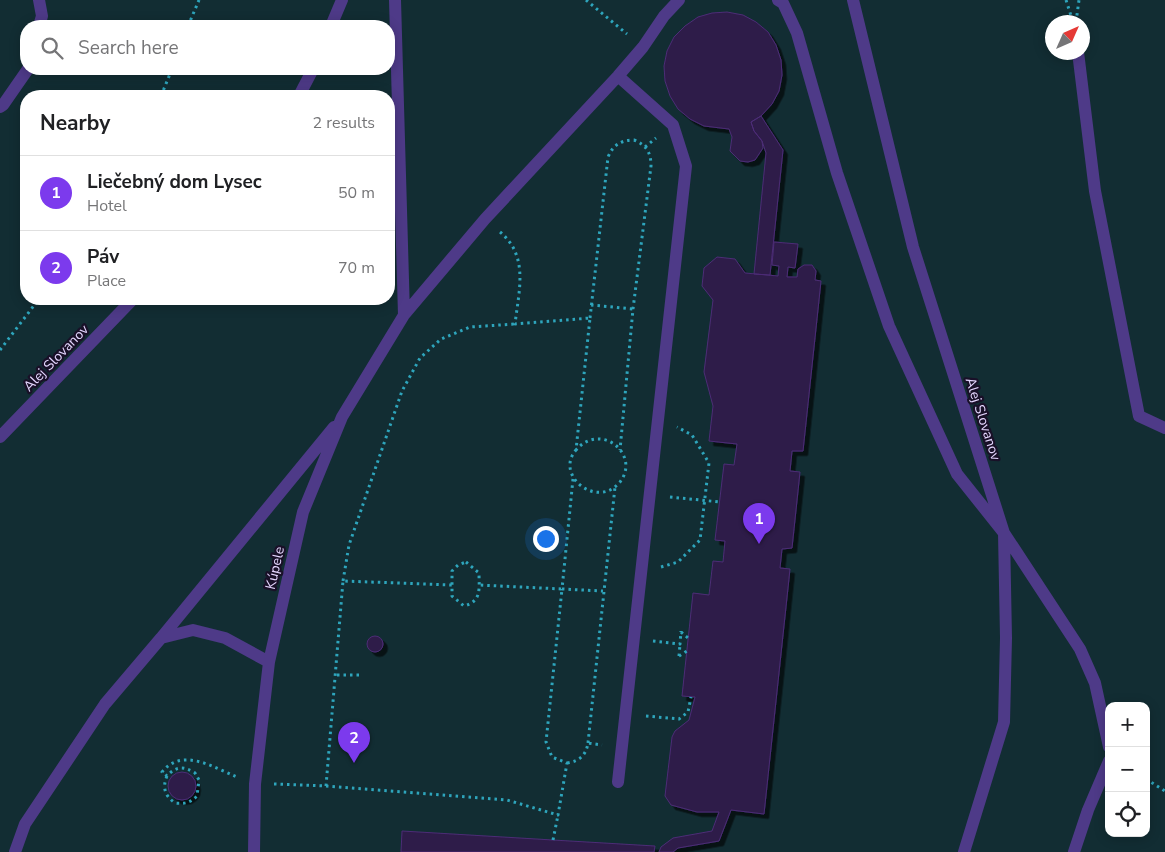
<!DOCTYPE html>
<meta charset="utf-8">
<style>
:root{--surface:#fff;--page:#f6f6f6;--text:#202124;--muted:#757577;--line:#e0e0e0;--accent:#7c3aed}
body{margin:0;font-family:"Nunito Sans",sans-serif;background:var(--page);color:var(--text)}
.controls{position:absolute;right:15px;bottom:15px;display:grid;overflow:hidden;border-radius:10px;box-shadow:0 2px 12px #0003}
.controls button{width:45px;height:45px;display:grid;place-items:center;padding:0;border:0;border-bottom:1px solid var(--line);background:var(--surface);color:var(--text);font:25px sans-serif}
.compass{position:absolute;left:1045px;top:15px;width:45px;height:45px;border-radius:50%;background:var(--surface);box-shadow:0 2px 12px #0003;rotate:45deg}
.you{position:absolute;left:545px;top:538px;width:18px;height:18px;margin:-12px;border:4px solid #fff;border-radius:50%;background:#1a73e8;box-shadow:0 0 0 8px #1a73e833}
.badge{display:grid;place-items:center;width:32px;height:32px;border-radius:50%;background:var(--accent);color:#fff;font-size:16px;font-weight:700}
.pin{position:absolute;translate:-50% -41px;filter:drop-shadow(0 1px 2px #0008)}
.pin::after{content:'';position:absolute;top:26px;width:18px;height:15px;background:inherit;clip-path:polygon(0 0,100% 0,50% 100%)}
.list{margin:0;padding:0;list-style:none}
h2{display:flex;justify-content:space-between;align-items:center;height:65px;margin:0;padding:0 20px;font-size:21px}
h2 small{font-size:16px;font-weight:400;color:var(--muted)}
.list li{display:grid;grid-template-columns:32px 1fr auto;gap:15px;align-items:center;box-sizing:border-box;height:75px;padding:0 20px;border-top:1px solid var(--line)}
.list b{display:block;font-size:19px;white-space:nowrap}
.list p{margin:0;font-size:16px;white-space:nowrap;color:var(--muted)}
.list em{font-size:16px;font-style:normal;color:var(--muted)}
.icon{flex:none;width:28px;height:28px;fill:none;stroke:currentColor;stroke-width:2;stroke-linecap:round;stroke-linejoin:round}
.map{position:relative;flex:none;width:1165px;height:852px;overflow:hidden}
.search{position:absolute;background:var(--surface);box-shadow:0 2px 12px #0003;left:20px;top:20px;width:375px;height:55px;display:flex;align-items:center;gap:12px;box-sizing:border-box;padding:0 18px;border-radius:20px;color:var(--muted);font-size:19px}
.panel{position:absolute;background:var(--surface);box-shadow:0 2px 12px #0003;left:20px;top:90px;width:375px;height:215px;border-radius:20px}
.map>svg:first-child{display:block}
.green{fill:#122d33;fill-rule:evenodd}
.building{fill:#2f1b4a;stroke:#4c2d76;filter:url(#shadow)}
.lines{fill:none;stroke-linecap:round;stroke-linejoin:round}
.path{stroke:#2ea5bc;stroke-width:3;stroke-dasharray:2.5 4;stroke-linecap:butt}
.minor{stroke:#4e3a88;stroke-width:12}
.labels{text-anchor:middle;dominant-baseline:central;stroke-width:4.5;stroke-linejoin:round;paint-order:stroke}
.street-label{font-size:14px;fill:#e5d7ff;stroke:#191028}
</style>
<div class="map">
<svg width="1165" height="852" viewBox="0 0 1165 852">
<defs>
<filter id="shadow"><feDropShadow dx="4.5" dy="4.5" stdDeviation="0" flood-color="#0009"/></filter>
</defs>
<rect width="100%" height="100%" fill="#191028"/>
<path class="green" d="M 0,0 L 1165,0 L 1165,852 L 0,852 ZM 1052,22 L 1082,22 L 1082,52 L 1052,52 ZM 26,26 L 389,26 L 389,69 L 26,69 ZM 26,96 L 389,96 L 389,299 L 26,299 ZM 1109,706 L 1146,706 L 1146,833 L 1109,833 Z"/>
<path class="building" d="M 727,12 L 743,15 L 756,22 L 768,32 L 776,45 L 781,60 L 782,75 L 779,91 L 772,104 L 761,116 L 751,122 L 754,131 L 762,141 L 763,148 L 755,160 L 748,162 L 740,161 L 730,151 L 732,137 L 729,129 L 704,126 L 690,119 L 678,109 L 670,96 L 665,81 L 664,66 L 667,51 L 674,37 L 685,26 L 698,17 L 712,13 Z
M 761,116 L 783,150 L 770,275 L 754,274 L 766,153 L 762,141 L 754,131 L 751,122 Z
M 774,242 L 798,244 L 795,268 L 788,267 L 787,277 L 797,277 L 798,269 L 804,265 L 812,265 L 816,271 L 815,280 L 821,281 L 803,451 L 792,451 L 790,471 L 800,472 L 792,548 L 782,549 L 780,568 L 790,569 L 764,814 L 731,810 L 719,841 L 678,848 L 673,852 L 659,852 L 661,847 L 673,838 L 712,831 L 719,812 L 697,812 L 671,805 L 665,796 L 672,737 L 675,731 L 689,720 L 695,697 L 682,696 L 693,593 L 709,595 L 713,561 L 723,562 L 725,541 L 715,540 L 724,464 L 734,465 L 737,444 L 709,441 L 713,406 L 704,372 L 713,300 L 702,286 L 704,268 L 717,257 L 735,259 L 745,273 L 778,276 L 779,266 L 772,265 Z
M367 644a8 8 0 1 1 16 0a8 8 0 1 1-16 0Z
M168 786a14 14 0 1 1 28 0a14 14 0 1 1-28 0Z
M 402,831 L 553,840 L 655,846 L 654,852 L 401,852 Z"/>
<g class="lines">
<path class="path" d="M 586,0 L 627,34
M 1066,0 L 1073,22
M 1076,22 L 1079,0
M 188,26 L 199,0
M 161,96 L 172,69
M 645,147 L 656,138
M 500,232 C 529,256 519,290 515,324 L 590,318 L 576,450 C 601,421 641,455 620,482 C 597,510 554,475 576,450
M 591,305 L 633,309
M 590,318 L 608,157 C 613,145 621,140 634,140 C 646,145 651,152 651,166 L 633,309 L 620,450
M 0,350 L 39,299
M 573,479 L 562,589 L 603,591
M 670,497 L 720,502
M 466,562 L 479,573 C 479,589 482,601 464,606 L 452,596 L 452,571 L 458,565 Z
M 661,567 L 678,562 L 700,540 L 709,463 L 692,435 L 677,427
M 343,581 L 349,545 L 402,391 L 420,358 L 441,339 L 470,327 L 515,324
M 681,632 L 688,638
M 653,641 L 680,644 L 681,631
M 679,656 L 680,644
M 679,656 L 687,651
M 337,675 L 362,675
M 646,716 L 679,719 L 688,712 L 691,697
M 588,743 L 615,487
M 567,763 C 580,761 586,755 588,743 L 602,745
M 167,776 C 162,788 165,796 175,803 C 185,804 190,803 197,796 L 199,780 L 195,773 C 184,766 176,766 167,776 L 162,772 C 182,747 213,767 237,777
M 1146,779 L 1165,791
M 274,784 L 326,786 L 507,800 L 558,815 L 567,763 L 552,757 L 546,742 L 562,589 L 479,585
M 326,786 L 343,581 L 452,585
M 553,840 L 558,815"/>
<path class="minor" d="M 395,0 L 404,315
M 778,0 L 783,3 L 797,33 L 837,173 L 889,326 L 957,474 L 1004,533 L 1080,649 L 1095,683 L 1109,747
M 853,0 L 913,247 L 1004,533 L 1006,638 L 1004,722 L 964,852
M 39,26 L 42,16 L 39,0
M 331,26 L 342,0
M 1078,52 L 1095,191 L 1139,416 L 1165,428
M 299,96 L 313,69
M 0,107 L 3,105 L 28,69
M 0,437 L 133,299
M 161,638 L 334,427
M 618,782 L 686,166 L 673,125 L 618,76
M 15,852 L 25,824 L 105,704 L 161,638 L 193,630 L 225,638 L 269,662
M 254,852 L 255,784 L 269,662 L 303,512 L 342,417 L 404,315 L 485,219 L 618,76 L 643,47 L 664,16 L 679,0
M 1074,852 L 1088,810 L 1109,761"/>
</g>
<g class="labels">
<g class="street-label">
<text transform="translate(56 358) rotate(-46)">Alej Slovanov</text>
<text transform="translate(983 419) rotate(72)">Alej Slovanov</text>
<text transform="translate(275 568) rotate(-77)">Kúpele</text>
</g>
</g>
</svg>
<div class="controls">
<button>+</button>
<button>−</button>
<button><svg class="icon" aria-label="locate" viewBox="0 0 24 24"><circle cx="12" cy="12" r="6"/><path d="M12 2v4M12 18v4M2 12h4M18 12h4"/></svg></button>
</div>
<svg class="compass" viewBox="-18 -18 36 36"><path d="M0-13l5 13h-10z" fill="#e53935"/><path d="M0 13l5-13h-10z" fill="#757577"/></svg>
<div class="you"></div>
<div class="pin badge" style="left:759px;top:544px">1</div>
<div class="pin badge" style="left:354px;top:763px">2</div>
<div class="search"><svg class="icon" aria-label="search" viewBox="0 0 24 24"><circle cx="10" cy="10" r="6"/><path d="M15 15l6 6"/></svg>Search here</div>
<section class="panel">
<h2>Nearby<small>2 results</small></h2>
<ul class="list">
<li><span class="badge">1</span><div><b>Liečebný dom Lysec</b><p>Hotel</p></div><em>50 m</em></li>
<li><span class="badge">2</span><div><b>Páv</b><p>Place</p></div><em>70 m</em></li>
</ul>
</section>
</div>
